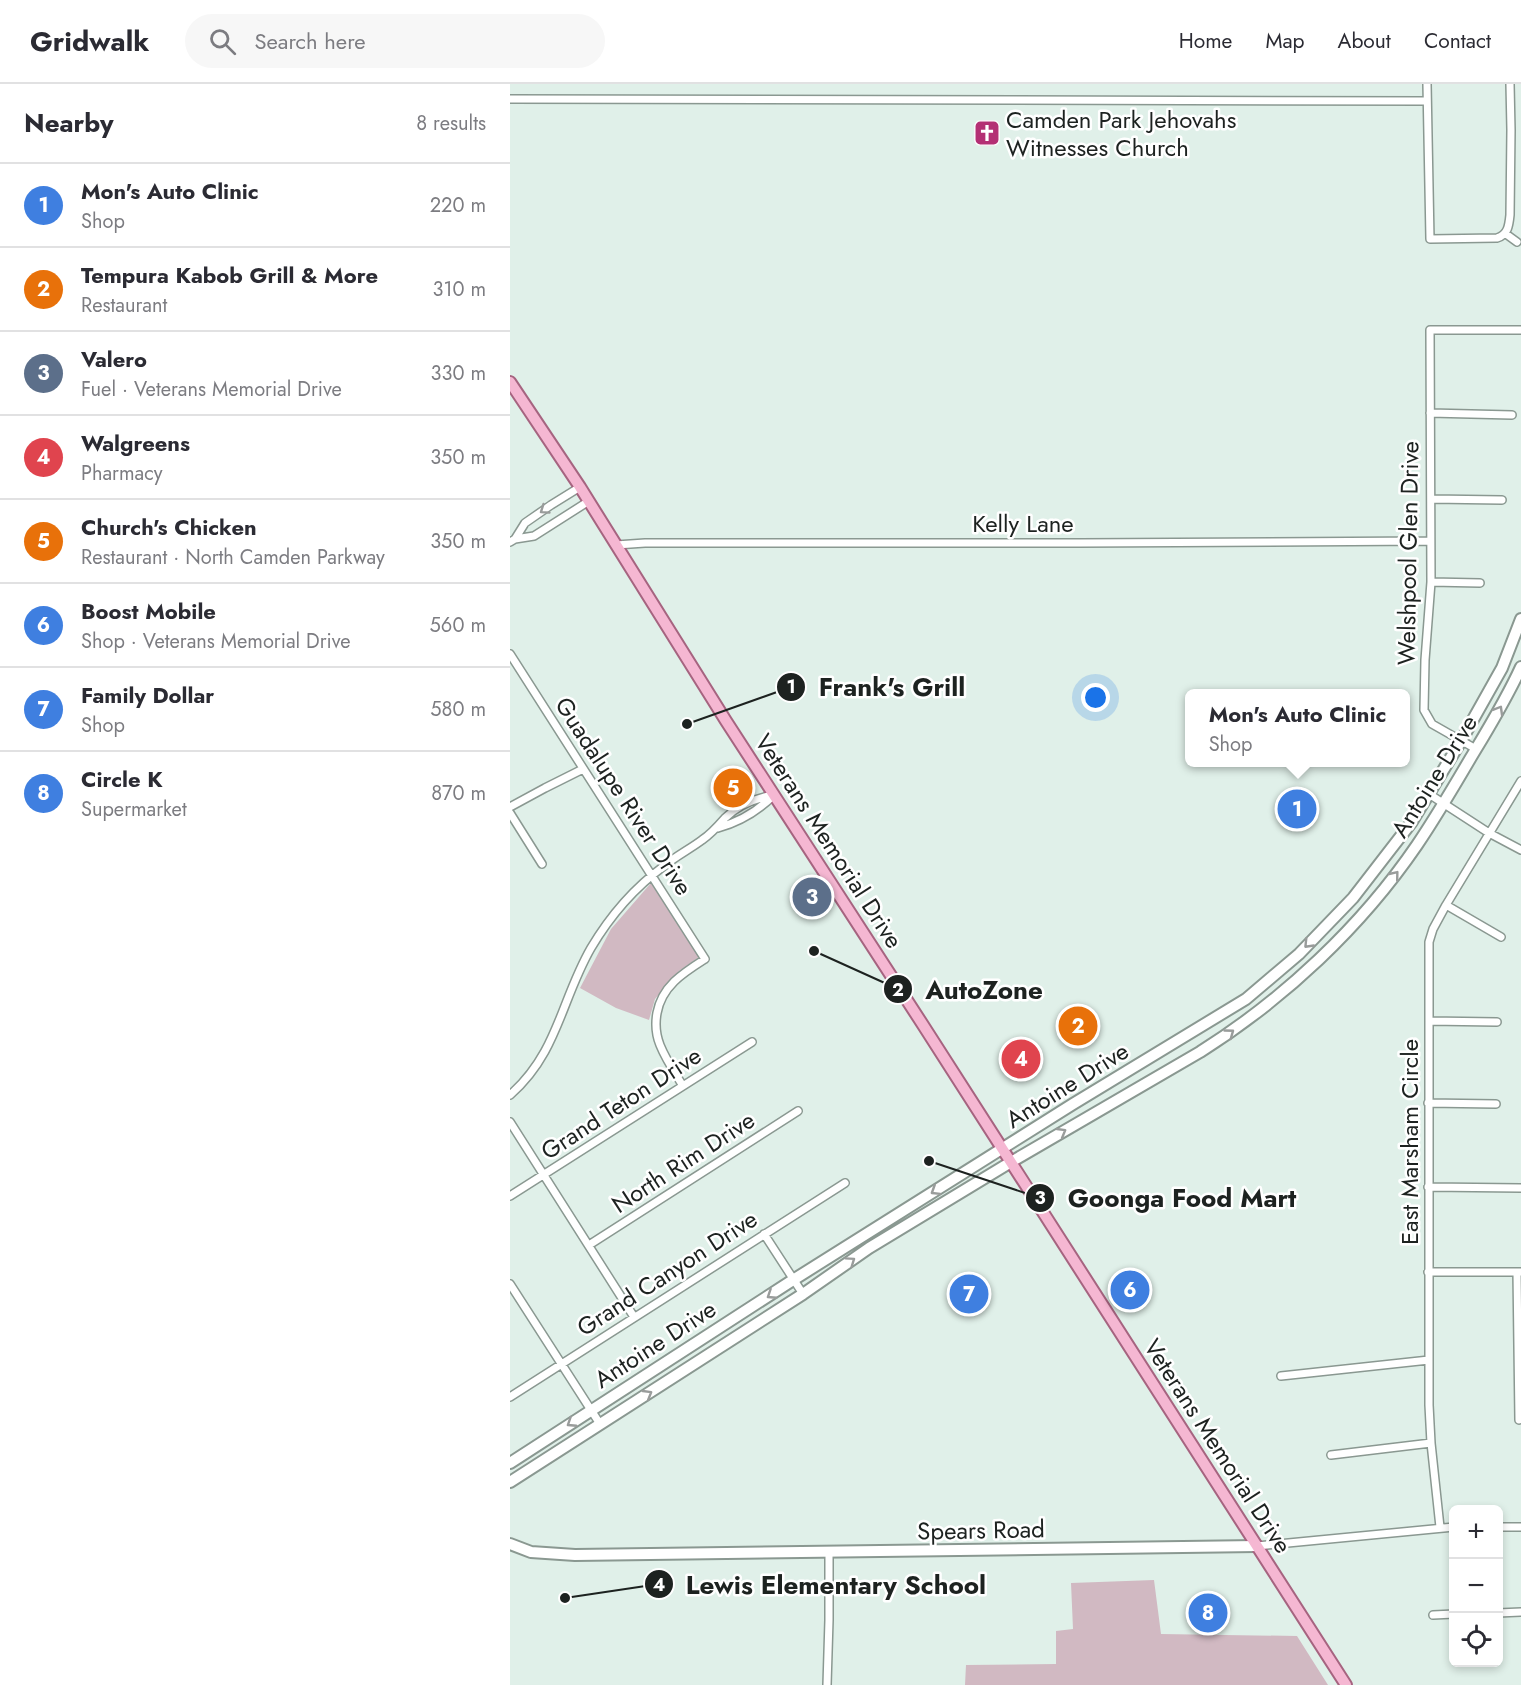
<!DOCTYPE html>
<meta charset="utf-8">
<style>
:root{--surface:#fff;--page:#f7f7f7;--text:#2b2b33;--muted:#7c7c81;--line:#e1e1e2;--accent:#b45309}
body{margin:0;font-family:Jost,sans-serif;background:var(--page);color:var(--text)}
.controls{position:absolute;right:18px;bottom:18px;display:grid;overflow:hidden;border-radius:9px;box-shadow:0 3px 9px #0003}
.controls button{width:54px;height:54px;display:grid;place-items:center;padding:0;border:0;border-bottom:2px solid var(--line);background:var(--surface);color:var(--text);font:30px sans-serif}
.you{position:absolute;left:586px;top:614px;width:21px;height:21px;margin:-15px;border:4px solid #fff;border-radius:50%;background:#1a73e8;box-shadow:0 0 0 9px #1a73e833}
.badge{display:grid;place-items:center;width:39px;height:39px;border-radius:50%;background:var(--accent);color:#fff;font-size:20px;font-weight:700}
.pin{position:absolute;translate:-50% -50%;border:3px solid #fff;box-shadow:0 2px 6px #0006}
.popup{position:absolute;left:675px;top:605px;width:225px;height:78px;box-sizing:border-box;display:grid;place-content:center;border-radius:9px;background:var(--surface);filter:drop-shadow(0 2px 4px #0005);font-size:20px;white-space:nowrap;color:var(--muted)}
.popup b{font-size:22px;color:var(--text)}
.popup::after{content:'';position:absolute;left:50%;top:100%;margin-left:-12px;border:12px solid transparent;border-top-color:var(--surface)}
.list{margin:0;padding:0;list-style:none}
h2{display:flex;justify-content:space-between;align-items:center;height:78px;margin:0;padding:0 24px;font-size:26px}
h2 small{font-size:20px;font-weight:400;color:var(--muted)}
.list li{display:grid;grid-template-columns:39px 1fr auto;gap:18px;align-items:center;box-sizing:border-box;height:84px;padding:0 24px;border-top:2px solid var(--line)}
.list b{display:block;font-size:22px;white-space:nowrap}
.list p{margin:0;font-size:20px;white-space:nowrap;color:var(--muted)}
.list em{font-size:20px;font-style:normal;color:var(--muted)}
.icon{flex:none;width:33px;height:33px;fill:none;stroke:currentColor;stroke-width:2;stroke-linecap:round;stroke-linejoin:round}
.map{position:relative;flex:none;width:1011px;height:1601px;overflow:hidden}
header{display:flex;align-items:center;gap:36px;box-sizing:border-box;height:84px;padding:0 30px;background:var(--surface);border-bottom:2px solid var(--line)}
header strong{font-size:28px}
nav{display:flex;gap:33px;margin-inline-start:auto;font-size:21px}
.search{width:420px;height:54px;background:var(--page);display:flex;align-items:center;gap:15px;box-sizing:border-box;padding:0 21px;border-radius:33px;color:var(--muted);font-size:22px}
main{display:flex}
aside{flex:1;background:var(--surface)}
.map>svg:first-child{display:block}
.green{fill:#d1b9c2}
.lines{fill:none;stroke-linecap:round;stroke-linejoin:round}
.street-casing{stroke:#8a9891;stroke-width:10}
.secondary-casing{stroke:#8a9891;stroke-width:14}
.primary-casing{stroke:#a66480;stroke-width:14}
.street{stroke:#fff;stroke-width:7}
.secondary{stroke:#fff;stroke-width:10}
.primary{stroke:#f5b7d2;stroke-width:10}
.oneway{stroke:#999c9b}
.labels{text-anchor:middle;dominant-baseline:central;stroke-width:5;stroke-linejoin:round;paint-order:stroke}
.poi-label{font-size:24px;fill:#1d2220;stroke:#fff;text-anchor:start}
.street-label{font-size:24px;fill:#1d2220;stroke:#fff}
.leader{fill:none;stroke:#1d2220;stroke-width:2}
.callout-dot{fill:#1d2220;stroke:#fff;stroke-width:2}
.mark-label{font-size:18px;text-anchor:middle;font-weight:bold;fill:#fff}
.callout-label{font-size:26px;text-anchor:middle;font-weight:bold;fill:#1d2220;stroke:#fff;stroke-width:5;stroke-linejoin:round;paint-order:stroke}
</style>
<header>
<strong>Gridwalk</strong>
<div class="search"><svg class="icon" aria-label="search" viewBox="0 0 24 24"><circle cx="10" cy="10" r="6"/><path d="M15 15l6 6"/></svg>Search here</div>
<nav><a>Home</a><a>Map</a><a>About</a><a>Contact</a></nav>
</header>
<main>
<aside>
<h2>Nearby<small>8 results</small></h2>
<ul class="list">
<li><span class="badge" style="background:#3f7fe0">1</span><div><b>Mon's Auto Clinic</b><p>Shop</p></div><em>220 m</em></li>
<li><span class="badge" style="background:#e8710a">2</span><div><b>Tempura Kabob Grill &amp; More</b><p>Restaurant</p></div><em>310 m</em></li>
<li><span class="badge" style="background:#5c6f8a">3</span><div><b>Valero</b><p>Fuel · Veterans Memorial Drive</p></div><em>330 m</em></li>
<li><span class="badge" style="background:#e0444e">4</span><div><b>Walgreens</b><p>Pharmacy</p></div><em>350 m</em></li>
<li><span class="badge" style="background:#e8710a">5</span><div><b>Church's Chicken</b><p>Restaurant · North Camden Parkway</p></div><em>350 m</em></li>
<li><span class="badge" style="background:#3f7fe0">6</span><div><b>Boost Mobile</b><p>Shop · Veterans Memorial Drive</p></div><em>560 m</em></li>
<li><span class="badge" style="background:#3f7fe0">7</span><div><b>Family Dollar</b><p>Shop</p></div><em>580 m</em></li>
<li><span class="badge" style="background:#3f7fe0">8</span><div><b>Circle K</b><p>Supermarket</p></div><em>870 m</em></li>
</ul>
</aside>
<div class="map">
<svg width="1011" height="1601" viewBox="0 0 1011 1601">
<rect width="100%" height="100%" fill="#e0f0e9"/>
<path class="green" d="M 141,799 L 189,873 L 169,887 L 145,915 L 139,936 L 106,924 L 70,904 L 101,845 Z
M 644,1496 L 651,1550 L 787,1552 L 818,1601 L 455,1601 L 456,1581 L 546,1580 L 546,1547 L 563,1545 L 561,1499 Z"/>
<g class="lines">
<g class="street-casing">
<path id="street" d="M 917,0 L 920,155 L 987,154 C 998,151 999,141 1000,131 L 1001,46 L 1000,0
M 0,15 L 917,17
M 996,150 L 1007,158
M 920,329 L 1002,331
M 921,415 L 992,416
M 5,455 L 15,439 L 41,421 L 70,403
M 0,458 L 5,455 L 24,452 L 79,417
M 106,461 L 135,459 L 570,459 L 920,457
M 921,498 L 970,499
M 0,570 L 195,875 C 173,889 152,902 147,929 C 145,940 146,951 150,961 C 156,976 165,989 173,1002
M 966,665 L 922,640 L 914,626 L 915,576 L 921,498 L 920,246 L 1011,246
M 919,710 L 979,749 L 1011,766
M 0,723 L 35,704 L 73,685
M 0,729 L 32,780
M 208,744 C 229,738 248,727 264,711
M 936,821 L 991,853
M 919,937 L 987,938
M 0,1011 C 48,969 51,916 81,864 C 100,832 124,804 154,782 C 166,772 180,765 192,756 C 201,750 208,742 215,734 C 228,721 246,714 264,711
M 918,1019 L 986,1020
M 0,1038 L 124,1233
M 918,1103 L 1011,1104
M 0,1112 L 242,958
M 254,1150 L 293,1210
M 79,1161 L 288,1027
M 918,1188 L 1011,1188
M 1007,1188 L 1009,1336
M 0,1200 L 90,1340
M 771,1292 L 919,1276
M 0,1313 L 335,1099
M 821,1371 L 921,1359
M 930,1443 L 921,1359 L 919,1321 L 919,858 L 923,845 L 936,821 L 1011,697
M 988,1443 L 1011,1443
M 747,1462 L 944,1443
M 988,1529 L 1011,1528
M 923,1531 L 944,1530
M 317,1601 L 319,1536 L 319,1469"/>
</g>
<g class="secondary-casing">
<path id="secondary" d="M 0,1379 L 283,1196 L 563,1020 L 736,915 L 789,870 L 843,814 L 901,739 L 951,657 L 992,584 L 1011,535
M 0,1398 L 293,1210 L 359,1164 L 501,1078 L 690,968 C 774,915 851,843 907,761 C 926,733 943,704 960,675 C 978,645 996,616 1011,583
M 0,1460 L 21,1468 L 65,1471 L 747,1462"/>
</g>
<g class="primary-casing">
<path id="primary" d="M 0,298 L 70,403 L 216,637 L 413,941 L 836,1601"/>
</g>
<use href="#street" class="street"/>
<use href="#secondary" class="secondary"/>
<use href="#primary" class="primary"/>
</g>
<defs><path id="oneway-chevron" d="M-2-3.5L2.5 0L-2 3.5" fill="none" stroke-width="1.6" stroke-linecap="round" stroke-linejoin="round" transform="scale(1.5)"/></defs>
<g class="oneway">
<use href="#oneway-chevron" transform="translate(34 426) rotate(145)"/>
<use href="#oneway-chevron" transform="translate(989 626) rotate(-60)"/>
<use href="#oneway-chevron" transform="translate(885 791) rotate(-51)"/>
<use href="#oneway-chevron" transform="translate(798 860) rotate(134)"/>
<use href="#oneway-chevron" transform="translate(720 949) rotate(-36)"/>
<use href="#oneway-chevron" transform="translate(552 1048) rotate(-30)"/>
<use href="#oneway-chevron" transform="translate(425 1107) rotate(148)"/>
<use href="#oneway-chevron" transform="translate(341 1177) rotate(-35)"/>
<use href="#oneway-chevron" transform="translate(261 1211) rotate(147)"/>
<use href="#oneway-chevron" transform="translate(138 1310) rotate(-31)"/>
<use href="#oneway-chevron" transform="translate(61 1339) rotate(147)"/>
</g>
<defs>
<g id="church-square" transform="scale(1.35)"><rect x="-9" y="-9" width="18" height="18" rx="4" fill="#b42f74" stroke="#fff"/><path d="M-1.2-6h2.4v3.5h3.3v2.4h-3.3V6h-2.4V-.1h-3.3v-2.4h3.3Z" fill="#fff"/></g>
</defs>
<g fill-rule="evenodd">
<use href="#church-square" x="477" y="49"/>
</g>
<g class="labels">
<g class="poi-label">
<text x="496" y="35">Camden Park Jehovahs<tspan x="496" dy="28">Witnesses Church</tspan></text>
</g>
<g class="street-label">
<text x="513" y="439">Kelly Lane</text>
<text transform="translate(898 469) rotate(-89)">Welshpool Glen Drive</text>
<text transform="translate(924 692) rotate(-58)">Antoine Drive</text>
<text transform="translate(114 712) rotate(57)">Guadalupe River Drive</text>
<text transform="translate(319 757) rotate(57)">Veterans Memorial Drive</text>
<text transform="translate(557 1001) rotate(-32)">Antoine Drive</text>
<text transform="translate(111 1019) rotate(-33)">Grand Teton Drive</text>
<text transform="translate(899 1058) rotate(-90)">East Marsham Circle</text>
<text transform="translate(173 1078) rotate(-33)">North Rim Drive</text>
<text transform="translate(157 1189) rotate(-33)">Grand Canyon Drive</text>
<text transform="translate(145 1260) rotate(-33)">Antoine Drive</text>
<text transform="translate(708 1362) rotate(57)">Veterans Memorial Drive</text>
<text transform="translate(471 1446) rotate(-1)">Spears Road</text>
</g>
</g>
<path class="leader" d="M177 640L281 603M304 867L388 905M419 1077L530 1114M55 1514L149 1500"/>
<g class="callout-dot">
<circle cx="177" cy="640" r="6"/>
<circle cx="304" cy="867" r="6"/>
<circle cx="419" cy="1077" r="6"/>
<circle cx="55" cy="1514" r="6"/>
<circle cx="281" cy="603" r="15"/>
<circle cx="388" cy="905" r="15"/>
<circle cx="530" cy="1114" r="15"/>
<circle cx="149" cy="1500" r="15"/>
</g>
<g class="mark-label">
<text x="281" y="609">1</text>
<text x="388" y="912">2</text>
<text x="530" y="1120">3</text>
<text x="149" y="1507">4</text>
</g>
<g class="callout-label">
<text x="382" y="612">Frank's Grill</text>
<text x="474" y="915">AutoZone</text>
<text x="672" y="1123">Goonga Food Mart</text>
<text x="326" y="1510">Lewis Elementary School</text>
</g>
</svg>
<div class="controls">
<button>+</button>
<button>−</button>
<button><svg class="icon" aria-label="locate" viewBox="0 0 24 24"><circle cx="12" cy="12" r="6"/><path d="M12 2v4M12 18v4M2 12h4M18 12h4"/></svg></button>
</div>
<div class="you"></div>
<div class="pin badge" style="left:787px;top:725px;background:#3f7fe0">1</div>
<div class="popup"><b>Mon's Auto Clinic</b>Shop</div>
<div class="pin badge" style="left:568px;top:942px;background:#e8710a">2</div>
<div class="pin badge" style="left:302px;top:813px;background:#5c6f8a">3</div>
<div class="pin badge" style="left:511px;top:975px;background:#e0444e">4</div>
<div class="pin badge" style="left:223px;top:704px;background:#e8710a">5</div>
<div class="pin badge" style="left:620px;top:1206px;background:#3f7fe0">6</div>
<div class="pin badge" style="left:459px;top:1210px;background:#3f7fe0">7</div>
<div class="pin badge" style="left:698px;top:1529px;background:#3f7fe0">8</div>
</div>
</main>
